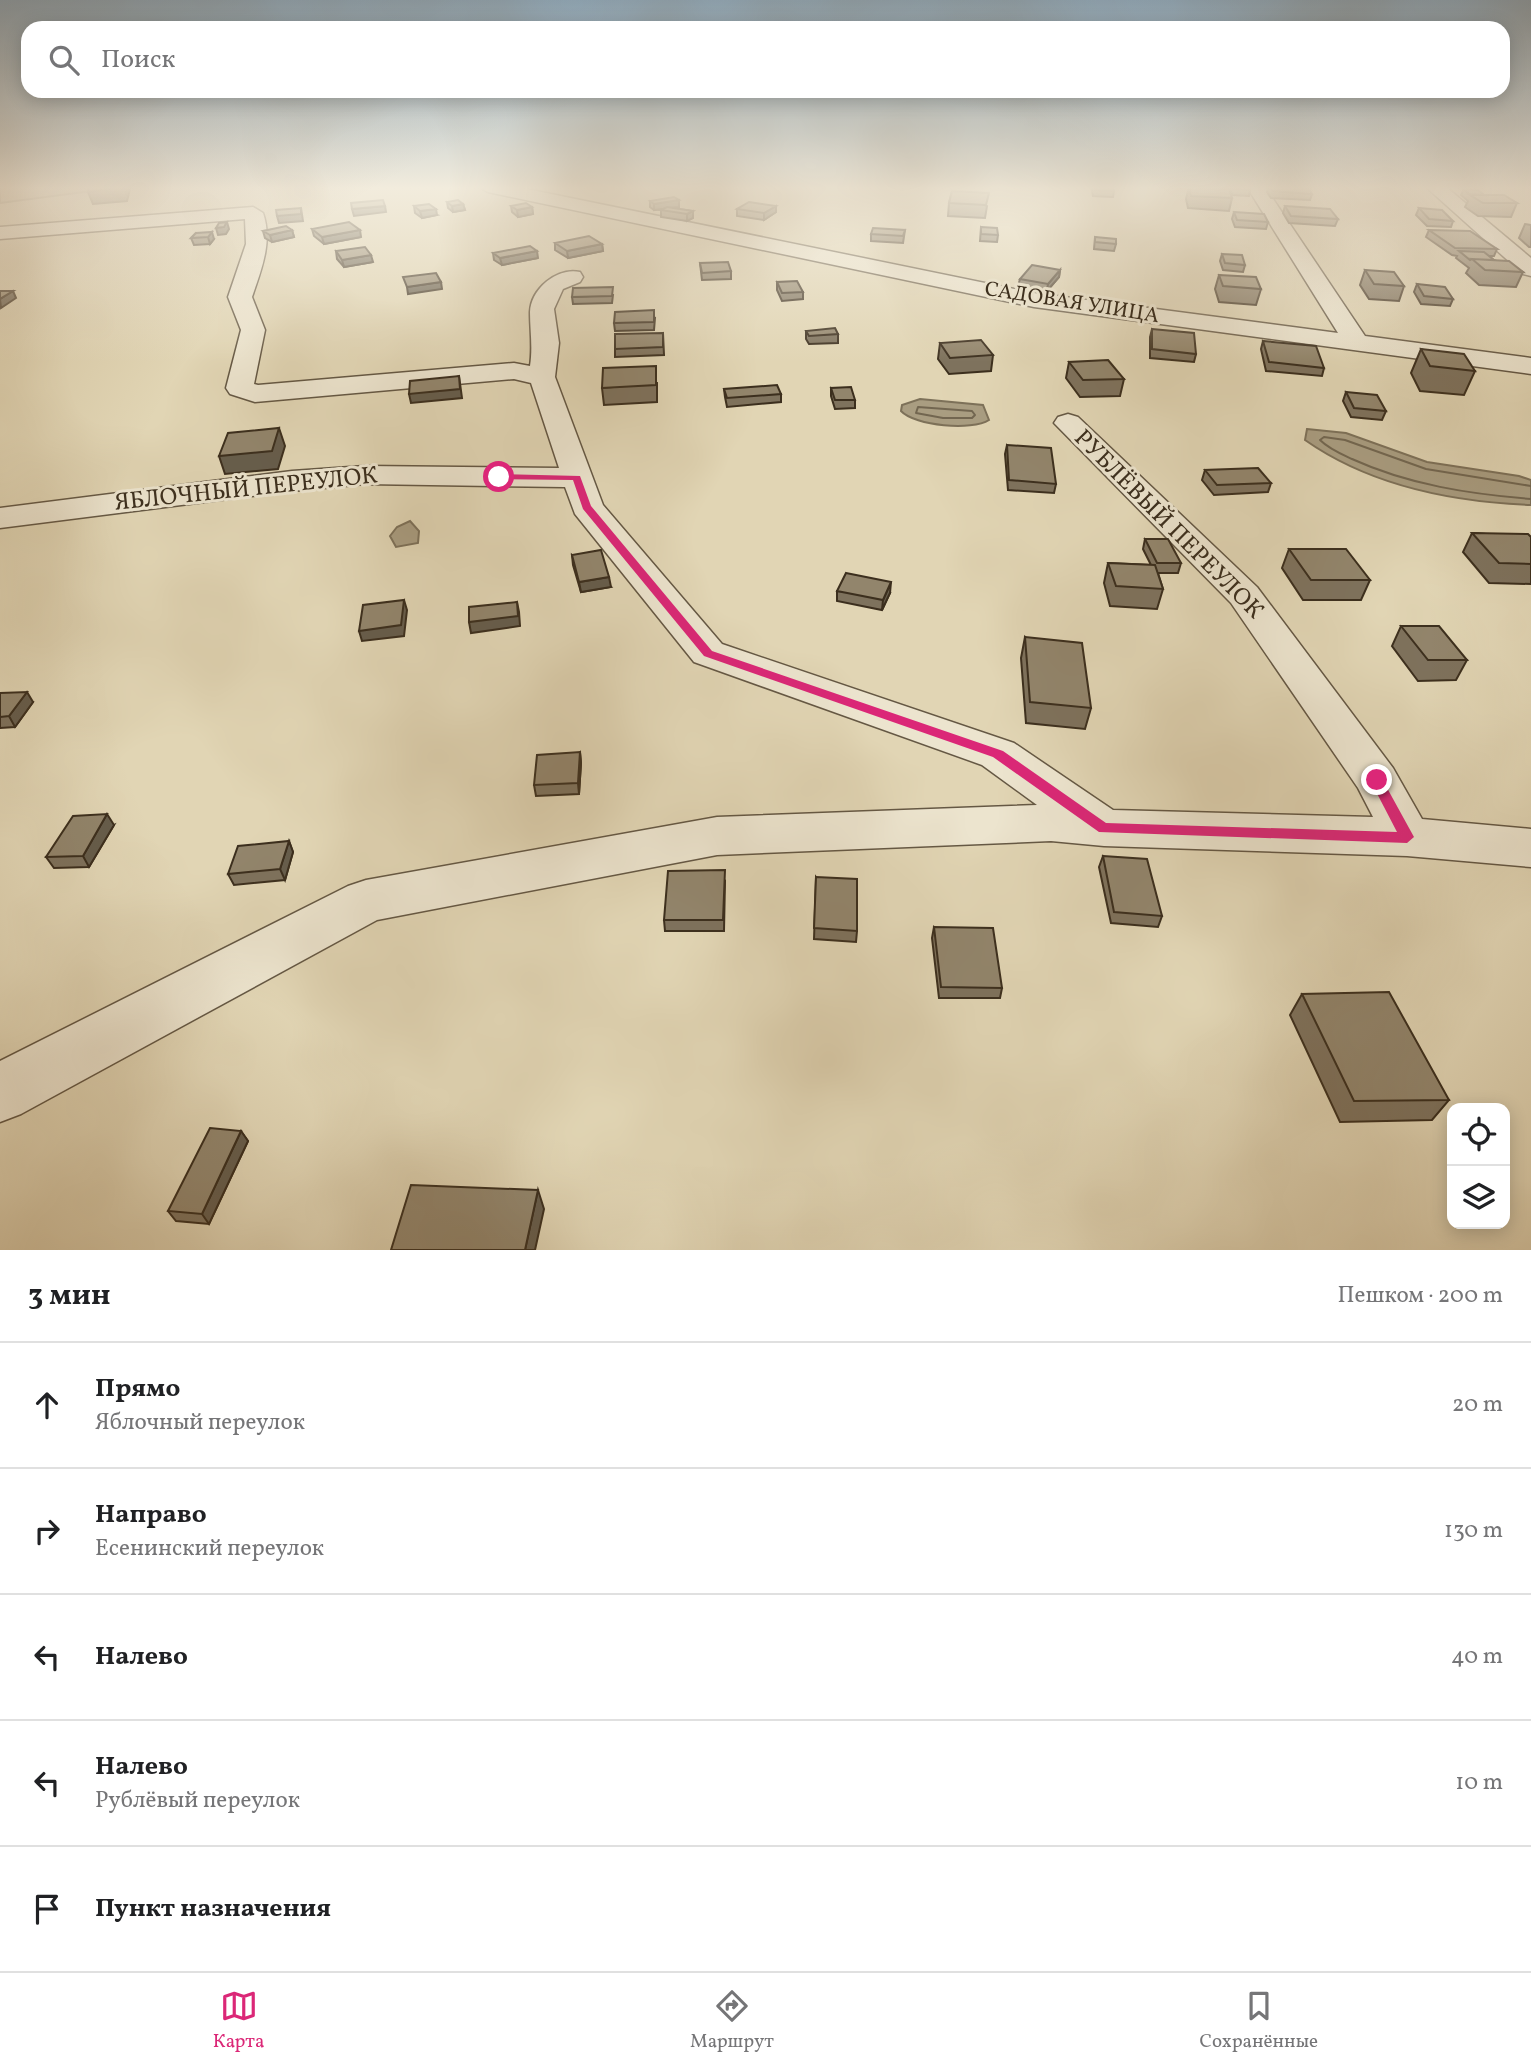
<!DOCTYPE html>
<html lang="ru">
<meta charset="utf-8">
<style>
:root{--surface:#fff;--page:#f6f6f6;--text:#202124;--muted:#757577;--line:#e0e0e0;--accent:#db2777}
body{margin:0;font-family:Vollkorn,serif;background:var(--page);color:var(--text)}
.controls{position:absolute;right:21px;bottom:21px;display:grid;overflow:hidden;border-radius:14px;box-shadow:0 4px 18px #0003}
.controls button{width:63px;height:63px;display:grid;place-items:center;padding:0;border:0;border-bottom:2px solid var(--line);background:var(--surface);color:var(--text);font:35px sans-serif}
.stop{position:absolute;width:21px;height:21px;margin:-16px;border:5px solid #db2777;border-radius:50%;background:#fff}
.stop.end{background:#db2777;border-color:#fff;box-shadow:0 2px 7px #0008}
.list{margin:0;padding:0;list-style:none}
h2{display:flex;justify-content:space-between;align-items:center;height:91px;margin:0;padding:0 28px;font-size:30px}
h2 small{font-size:23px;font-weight:400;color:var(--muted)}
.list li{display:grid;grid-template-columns:46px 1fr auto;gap:21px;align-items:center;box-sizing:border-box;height:126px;padding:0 28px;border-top:2px solid var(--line)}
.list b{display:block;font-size:26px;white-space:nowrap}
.list p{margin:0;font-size:23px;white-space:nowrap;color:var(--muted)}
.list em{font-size:23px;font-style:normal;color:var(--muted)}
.icon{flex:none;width:38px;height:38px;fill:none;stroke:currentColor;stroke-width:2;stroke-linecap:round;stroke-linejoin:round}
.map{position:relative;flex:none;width:1531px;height:1250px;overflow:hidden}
.search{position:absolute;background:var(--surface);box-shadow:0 4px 18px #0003;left:21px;right:21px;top:21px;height:77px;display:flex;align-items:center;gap:18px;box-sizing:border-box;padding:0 24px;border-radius:21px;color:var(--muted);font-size:26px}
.sheet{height:721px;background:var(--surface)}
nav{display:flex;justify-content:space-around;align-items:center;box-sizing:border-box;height:98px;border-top:2px solid var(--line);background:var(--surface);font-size:19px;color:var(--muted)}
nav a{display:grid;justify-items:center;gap:4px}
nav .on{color:var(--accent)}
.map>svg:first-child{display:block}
.green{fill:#c5b99a;stroke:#80745c;stroke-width:2}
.water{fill:#a99d81;stroke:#7d7159;stroke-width:2}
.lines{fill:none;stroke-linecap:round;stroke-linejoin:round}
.shore{stroke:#726650;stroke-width:2}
.minor-casing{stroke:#655844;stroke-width:3}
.minor{fill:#ece4ce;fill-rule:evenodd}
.wall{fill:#7e725d;stroke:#3c2f1e;stroke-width:2}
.shaded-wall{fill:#665d4c;stroke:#3c2f1e;stroke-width:2}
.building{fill:#92856c;stroke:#3c2f1e;stroke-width:2}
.route{fill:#db2777}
.labels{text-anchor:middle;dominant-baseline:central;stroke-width:6;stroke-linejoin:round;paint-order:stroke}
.far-street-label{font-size:21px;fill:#3c2f1e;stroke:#ece4ce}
.street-label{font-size:24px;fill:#3c2f1e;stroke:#ece4ce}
</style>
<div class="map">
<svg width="1531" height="1250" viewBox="0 0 1531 1250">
<rect width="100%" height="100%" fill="#e1d5b4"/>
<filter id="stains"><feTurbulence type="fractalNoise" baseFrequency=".00286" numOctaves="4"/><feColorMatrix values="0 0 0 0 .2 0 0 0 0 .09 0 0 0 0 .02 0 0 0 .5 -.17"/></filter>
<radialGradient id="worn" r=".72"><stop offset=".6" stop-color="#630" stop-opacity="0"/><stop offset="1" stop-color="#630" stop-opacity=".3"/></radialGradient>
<path class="green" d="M 10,187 L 114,188 L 0,203 L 0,189 Z"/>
<path class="water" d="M 920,399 L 983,405 L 989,420 C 972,431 915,426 901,411 L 902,405 Z
M 1307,429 L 1346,433 L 1427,462 L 1519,476 L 1531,480 L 1531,505 C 1453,502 1369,485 1305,440 Z
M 410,521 L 419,531 L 418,543 L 396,547 L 390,536 L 397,527 Z"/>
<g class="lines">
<path class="shore" d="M 918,407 L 972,411 L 975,415 L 972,418 L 943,418 L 916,413 Z
M 1531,486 L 1426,469 L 1345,440 L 1324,437 L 1320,440 C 1329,449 1341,454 1352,459 C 1409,485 1470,494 1531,499"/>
<g class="minor-casing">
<path id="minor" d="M 479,187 L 517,187 L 1034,293 L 1338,333 L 1247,187 L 1265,187 L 1365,336 L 1531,358 L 1531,374 L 1034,307 L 488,192 Z
M 1426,187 L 1446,187 L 1531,258 L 1531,276 L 1523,274 Z
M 253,207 L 263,213 C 273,242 261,270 252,297 L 265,330 L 254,384 L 258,385 L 514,363 L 530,366 C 533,347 530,331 530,312 C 531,289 557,267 580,272 L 583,277 L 580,282 L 563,289 L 554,309 L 559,343 L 555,377 L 603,505 L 722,644 L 1014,743 L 1113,810 L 1373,817 L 1358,788 L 1231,603 L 1054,423 L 1058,417 L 1068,414 L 1078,417 L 1257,587 L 1393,768 L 1422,819 L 1531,829 L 1531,867 L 1407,856 L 1104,846 L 1051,841 L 717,855 L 377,920 L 21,1114 L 0,1122 L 0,1061 L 348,886 L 366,880 L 717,817 L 1037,805 L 982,765 L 694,662 L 575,514 L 565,487 L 365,484 L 292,491 L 0,528 L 0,508 L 292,471 L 365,466 L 559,468 L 531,383 L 514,379 L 255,402 L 230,394 L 226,388 L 241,330 L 228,297 L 246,244 L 245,219 L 0,239 L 0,227 Z"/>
</g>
<use href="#minor" class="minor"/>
</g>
<path class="wall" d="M 1092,187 L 1113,187 L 1114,191 L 1113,197 L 1093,196 L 1092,191 Z
M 1189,187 L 1209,187 L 1232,198 L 1229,211 L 1188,208 L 1186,199 Z
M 1230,187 L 1250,187 L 1250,190 L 1249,196 L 1232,195 Z
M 1267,187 L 1308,187 L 1312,194 L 1310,200 L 1271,198 L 1267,192 L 1268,189 Z
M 1464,189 L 1484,195 L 1517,203 L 1511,217 L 1478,216 L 1465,207 L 1468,201 L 1461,195 Z
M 952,191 L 987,206 L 985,218 L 948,216 L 949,203 Z
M 650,201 L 679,207 L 672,208 L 693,211 L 693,218 L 687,221 L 661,217 L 661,210 L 663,209 L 654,210 L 650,207 Z
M 447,202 L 463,204 L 465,210 L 453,212 L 448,208 Z
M 414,206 L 437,215 L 422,218 L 415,213 Z
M 511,206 L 532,207 L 533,214 L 518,217 L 512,212 Z
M 776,206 L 776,212 L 764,220 L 737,216 L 737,209 Z
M 1285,206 L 1338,219 L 1335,226 L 1289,223 L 1283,213 Z
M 1419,208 L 1453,221 L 1451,227 L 1427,226 L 1416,215 Z
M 1234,212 L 1268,222 L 1266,229 L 1235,227 L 1232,219 Z
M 1525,224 L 1531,225 L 1531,247 L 1529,247 L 1519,238 Z
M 981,227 L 998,235 L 997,242 L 980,241 Z
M 312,229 L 361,237 L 324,244 L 314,236 Z
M 292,230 L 294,237 L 272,242 L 265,238 L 263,231 Z
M 905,230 L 903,243 L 871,241 L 871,234 Z
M 1429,230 L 1497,249 L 1494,256 L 1489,256 L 1494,260 L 1523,272 L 1516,287 L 1479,285 L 1466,273 L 1469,268 L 1456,258 L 1457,256 L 1452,255 L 1426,237 Z
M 196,233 L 214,239 L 210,244 L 194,245 L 191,238 Z
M 1095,237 L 1116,244 L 1114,251 L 1094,249 Z
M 555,243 L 602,244 L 603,251 L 568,258 L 555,250 Z
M 336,251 L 373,262 L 344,267 L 337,259 Z
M 493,253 L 538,258 L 502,265 L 494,260 Z
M 1222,254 L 1245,265 L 1243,272 L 1223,270 L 1220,261 Z
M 700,263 L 731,271 L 731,279 L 702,280 Z
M 1060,270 L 1059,277 L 1047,291 L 1018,286 L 1020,279 Z
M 1365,270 L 1404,286 L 1399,301 L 1369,299 L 1360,285 Z
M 1219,275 L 1261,289 L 1256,305 L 1219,302 L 1215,289 Z
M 777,282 L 803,292 L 803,299 L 782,301 L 777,290 Z
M 1417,284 L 1453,299 L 1450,306 L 1421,304 L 1414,292 Z
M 613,295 L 612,303 L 573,304 L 572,297 Z
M 655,318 L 654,330 L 615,331 L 614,323 Z
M 1152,329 L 1196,354 L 1194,362 L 1150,358 L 1150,337 Z
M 806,331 L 838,334 L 838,343 L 809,344 L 806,339 Z
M 663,333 L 664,355 L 615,357 L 615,349 Z
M 1263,341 L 1324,368 L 1322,376 L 1266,371 L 1261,349 Z
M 940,343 L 993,355 L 991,371 L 949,374 L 938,359 Z
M 1421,349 L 1475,371 L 1464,395 L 1420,391 L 1411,373 Z
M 1069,362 L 1124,379 L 1120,396 L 1080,397 L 1066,378 Z
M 657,383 L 657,402 L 604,405 L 602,388 Z
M 831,388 L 855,400 L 855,408 L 835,409 L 831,396 Z
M 724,389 L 781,394 L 781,402 L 727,407 L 725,397 Z
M 1346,392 L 1386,411 L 1382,420 L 1351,417 L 1343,401 Z
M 1007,445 L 1056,484 L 1054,493 L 1008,490 L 1005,454 Z
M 1205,470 L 1271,483 L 1268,492 L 1214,495 L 1202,480 Z
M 1472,533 L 1531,537 L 1531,584 L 1489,583 L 1463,552 Z
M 1145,539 L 1181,563 L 1178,573 L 1158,573 L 1163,589 L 1157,609 L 1110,606 L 1104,583 L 1108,563 L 1151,565 L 1143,549 Z
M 1289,549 L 1370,580 L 1361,600 L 1303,600 L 1282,568 Z
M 572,555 L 611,587 L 581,592 L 573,565 Z
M 837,591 L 890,593 L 882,610 L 837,601 Z
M 1401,626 L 1467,660 L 1456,680 L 1418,681 L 1392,646 Z
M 1025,637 L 1091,708 L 1085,729 L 1026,723 L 1021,658 Z
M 0,693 L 33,702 L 15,727 L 0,728 Z
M 580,752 L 581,763 L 579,794 L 536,796 L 534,785 Z
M 114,825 L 89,867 L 54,868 L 46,857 Z
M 289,841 L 293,852 L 285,880 L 234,885 L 228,874 Z
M 1103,856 L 1162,916 L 1158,927 L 1111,923 L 1099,867 Z
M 816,877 L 857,931 L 856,942 L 814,939 Z
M 725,881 L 724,931 L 665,931 L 664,920 Z
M 934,927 L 1002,988 L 1000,998 L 939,998 L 932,938 Z
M 1302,994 L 1449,1100 L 1432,1120 L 1340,1122 L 1290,1015 Z
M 241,1131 L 248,1141 L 209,1224 L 176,1221 L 168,1211 Z"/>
<path class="shaded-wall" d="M 123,187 L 130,187 L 130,189 L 127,201 L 93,204 L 88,192 Z
M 679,200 L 679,207 L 654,210 L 654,204 Z
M 463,204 L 465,210 L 453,212 L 452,206 Z
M 385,206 L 386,212 L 354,216 L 352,209 Z
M 776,206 L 776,212 L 764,220 L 764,213 Z
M 532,207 L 533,214 L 518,217 L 517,210 Z
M 301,208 L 303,221 L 279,223 L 277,216 Z
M 436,209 L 437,215 L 422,218 L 420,211 Z
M 693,211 L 693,218 L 687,221 L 687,214 Z
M 227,222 L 229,229 L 226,234 L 218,235 L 216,228 Z
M 292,230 L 294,237 L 272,242 L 270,235 Z
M 360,230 L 361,237 L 324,244 L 322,237 Z
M 212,232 L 214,239 L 210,244 L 208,237 Z
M 602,244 L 603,251 L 568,258 L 567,251 Z
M 537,251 L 538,258 L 502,265 L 500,258 Z
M 371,255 L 373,262 L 344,267 L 342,260 Z
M 1060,270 L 1059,277 L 1047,291 L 1048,284 Z
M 441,282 L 442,289 L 408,294 L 407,287 Z
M 13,291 L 16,298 L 1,308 L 0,299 Z
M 459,376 L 462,398 L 411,403 L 409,394 Z
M 279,428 L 285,446 L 278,469 L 225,474 L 219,456 Z
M 609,577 L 611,587 L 581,592 L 579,582 Z
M 891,582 L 890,593 L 882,610 L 883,600 Z
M 404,600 L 407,610 L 404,636 L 362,641 L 359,631 Z
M 517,602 L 519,612 L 520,626 L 471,633 L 469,622 Z
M 27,692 L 33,702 L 15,727 L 9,716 Z
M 580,752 L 581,763 L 579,794 L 578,783 Z
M 107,814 L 114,825 L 89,867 L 83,856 Z
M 289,841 L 293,852 L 285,880 L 280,869 Z
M 241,1131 L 248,1141 L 209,1224 L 202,1214 Z
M 538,1190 L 544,1209 L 535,1250 L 525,1250 Z"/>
<path class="building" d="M 89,187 L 123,187 L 88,192 Z
M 1094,187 L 1113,187 L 1114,191 L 1095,190 Z
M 1189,187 L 1229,189 L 1232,198 L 1191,196 Z
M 1233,187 L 1250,187 L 1250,190 L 1233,189 Z
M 1270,187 L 1308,187 L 1312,194 L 1273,191 Z
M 1464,189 L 1478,190 L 1484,195 L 1469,194 Z
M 952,191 L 989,193 L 986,205 L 949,203 Z
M 1470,195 L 1504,195 L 1517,203 L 1483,203 Z
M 674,197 L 679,200 L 654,204 L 650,201 Z
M 383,200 L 385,206 L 352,209 L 351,203 Z
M 458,200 L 463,204 L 452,206 L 447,202 Z
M 749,202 L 776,206 L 764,213 L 737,209 Z
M 526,203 L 532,207 L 517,210 L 511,206 Z
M 429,204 L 436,209 L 420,211 L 414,206 Z
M 1285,206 L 1330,209 L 1338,219 L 1291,216 Z
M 667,207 L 693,211 L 687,214 L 661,210 Z
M 301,208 L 301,214 L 277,216 L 276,210 Z
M 1419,208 L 1442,210 L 1453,221 L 1429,219 Z
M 1234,212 L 1264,214 L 1268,222 L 1237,220 Z
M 227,222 L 224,227 L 216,228 L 219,223 Z
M 349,222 L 360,230 L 322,237 L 312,229 Z
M 286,226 L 292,230 L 270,235 L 263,231 Z
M 981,227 L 997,228 L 998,235 L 981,234 Z
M 873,228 L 905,230 L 903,236 L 871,234 Z
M 1429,230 L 1470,231 L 1497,249 L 1455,248 Z
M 212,232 L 208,237 L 191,238 L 196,233 Z
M 589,236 L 602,244 L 567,251 L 555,243 Z
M 1095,237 L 1116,239 L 1116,244 L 1095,242 Z
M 530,246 L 537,251 L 500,258 L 493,253 Z
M 365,247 L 371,255 L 342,260 L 336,251 Z
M 1459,251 L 1484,252 L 1494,260 L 1472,259 L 1470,260 Z
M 1222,254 L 1242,255 L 1245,265 L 1225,263 Z
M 1472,259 L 1509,261 L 1523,272 L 1485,270 Z
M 728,262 L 731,271 L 702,273 L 700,263 Z
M 1032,265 L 1060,270 L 1048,284 L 1020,279 Z
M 1365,270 L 1394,272 L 1404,286 L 1374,284 Z
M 436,273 L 441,282 L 407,287 L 403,277 Z
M 1219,275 L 1256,277 L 1261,289 L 1223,286 Z
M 797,281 L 803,292 L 782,293 L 777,282 Z
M 1417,284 L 1445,287 L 1453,299 L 1424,296 Z
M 613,287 L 612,296 L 572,297 L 573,288 Z
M 0,291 L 13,291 L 0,299 Z
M 654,310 L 654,322 L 614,323 L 615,312 Z
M 835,328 L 838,334 L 809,336 L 806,331 Z
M 1152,329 L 1194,333 L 1196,354 L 1152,349 Z
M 663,333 L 663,347 L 615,349 L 615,334 Z
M 981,340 L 993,355 L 950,358 L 940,343 Z
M 1263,341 L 1316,346 L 1324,368 L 1269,362 Z
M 1421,349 L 1464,354 L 1475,371 L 1430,366 Z
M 1108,360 L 1124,379 L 1083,380 L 1069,362 Z
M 656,366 L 656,385 L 602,388 L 603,368 Z
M 459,376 L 460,389 L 409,394 L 410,381 Z
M 777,385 L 781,394 L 727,398 L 724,389 Z
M 851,387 L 855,400 L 835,400 L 831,388 Z
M 1346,392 L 1377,395 L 1386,411 L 1354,408 Z
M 279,428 L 272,451 L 219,456 L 228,433 Z
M 1007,445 L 1051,448 L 1056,484 L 1009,480 Z
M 1258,468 L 1271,483 L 1217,485 L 1205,470 Z
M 1472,533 L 1528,534 L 1531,537 L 1531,564 L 1499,563 Z
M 1145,539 L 1168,539 L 1181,563 L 1157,563 Z
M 1289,549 L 1346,549 L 1370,580 L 1311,580 Z
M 601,550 L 609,577 L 579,582 L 572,555 Z
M 1108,563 L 1155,565 L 1163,589 L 1116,586 Z
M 846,573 L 891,582 L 883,600 L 837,591 Z
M 404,600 L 401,625 L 359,631 L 363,605 Z
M 517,602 L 518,616 L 469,622 L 469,607 Z
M 1401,626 L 1439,626 L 1467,660 L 1428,660 Z
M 1025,637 L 1082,643 L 1091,708 L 1030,702 Z
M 27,692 L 9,716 L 0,717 L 0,693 Z
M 580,752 L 578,783 L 534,785 L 537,755 Z
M 107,814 L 83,856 L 46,857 L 73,816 Z
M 289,841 L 280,869 L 228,874 L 238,846 Z
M 1103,856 L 1147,859 L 1162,916 L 1114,912 Z
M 725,870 L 723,920 L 664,920 L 668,871 Z
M 816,877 L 857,879 L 857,931 L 814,928 Z
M 934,927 L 993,928 L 1002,988 L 941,987 Z
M 1389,992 L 1449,1100 L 1354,1101 L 1302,994 Z
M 210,1128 L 241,1131 L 202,1214 L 168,1211 Z
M 411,1185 L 538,1190 L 525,1250 L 391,1250 Z"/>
<linearGradient id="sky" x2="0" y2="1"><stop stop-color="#8fabbf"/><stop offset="0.52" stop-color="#f2ecdd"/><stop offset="1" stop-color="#f2ecdd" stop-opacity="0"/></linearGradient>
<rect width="1531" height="362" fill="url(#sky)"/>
<path class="route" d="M 499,474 L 580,476 L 591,506 L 712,651 L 1003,751 L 1106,823 L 1397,832 L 1370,780 L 1377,776 L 1381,777 L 1414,837 L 1407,843 L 1099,832 L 993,757 L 704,656 L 583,509 L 573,480 L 496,479 L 496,475 Z"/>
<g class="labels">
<g class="far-street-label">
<text transform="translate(1072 303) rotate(9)">САДОВАЯ УЛИЦА</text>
</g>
<g class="street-label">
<text transform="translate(246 490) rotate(-6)">ЯБЛОЧНЫЙ ПЕРЕУЛОК</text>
<text transform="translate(1168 525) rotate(45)">РУБЛЁВЫЙ ПЕРЕУЛОК</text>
</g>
</g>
<rect width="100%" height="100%" filter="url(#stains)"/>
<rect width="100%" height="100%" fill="url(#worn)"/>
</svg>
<div class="controls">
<button><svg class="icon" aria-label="locate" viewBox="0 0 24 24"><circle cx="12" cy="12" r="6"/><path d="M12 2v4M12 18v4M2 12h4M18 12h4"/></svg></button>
<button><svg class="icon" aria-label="layers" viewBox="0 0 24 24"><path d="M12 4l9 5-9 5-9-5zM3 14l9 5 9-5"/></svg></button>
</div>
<div class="stop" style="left:499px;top:477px"></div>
<div class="stop end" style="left:1377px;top:780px"></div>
<div class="search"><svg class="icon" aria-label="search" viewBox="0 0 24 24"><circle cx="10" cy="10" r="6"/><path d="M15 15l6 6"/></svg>Поиск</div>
</div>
<section class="sheet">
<h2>3 мин<small>Пешком · 200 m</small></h2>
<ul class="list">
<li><svg class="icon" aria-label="ahead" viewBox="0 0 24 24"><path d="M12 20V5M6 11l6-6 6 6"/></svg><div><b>Прямо</b><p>Яблочный переулок</p></div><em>20 m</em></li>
<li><svg class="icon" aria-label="right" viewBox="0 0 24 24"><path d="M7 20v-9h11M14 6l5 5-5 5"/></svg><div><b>Направо</b><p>Есенинский переулок</p></div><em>130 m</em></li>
<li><svg class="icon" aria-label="left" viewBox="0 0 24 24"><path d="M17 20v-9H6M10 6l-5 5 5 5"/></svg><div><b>Налево</b></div><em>40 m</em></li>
<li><svg class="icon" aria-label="left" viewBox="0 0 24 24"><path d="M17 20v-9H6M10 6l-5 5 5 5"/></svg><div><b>Налево</b><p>Рублёвый переулок</p></div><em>10 m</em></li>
<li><svg class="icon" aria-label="arrive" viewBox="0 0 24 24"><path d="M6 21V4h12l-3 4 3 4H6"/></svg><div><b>Пункт назначения</b></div></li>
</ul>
</section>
<nav>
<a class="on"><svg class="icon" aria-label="map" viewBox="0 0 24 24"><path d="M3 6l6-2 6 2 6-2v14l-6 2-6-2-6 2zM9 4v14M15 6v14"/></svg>Карта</a>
<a><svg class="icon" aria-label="directions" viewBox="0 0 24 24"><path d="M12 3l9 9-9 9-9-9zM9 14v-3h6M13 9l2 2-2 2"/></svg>Маршрут</a>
<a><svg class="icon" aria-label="saved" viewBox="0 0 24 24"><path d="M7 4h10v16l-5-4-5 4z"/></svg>Сохранённые</a>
</nav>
